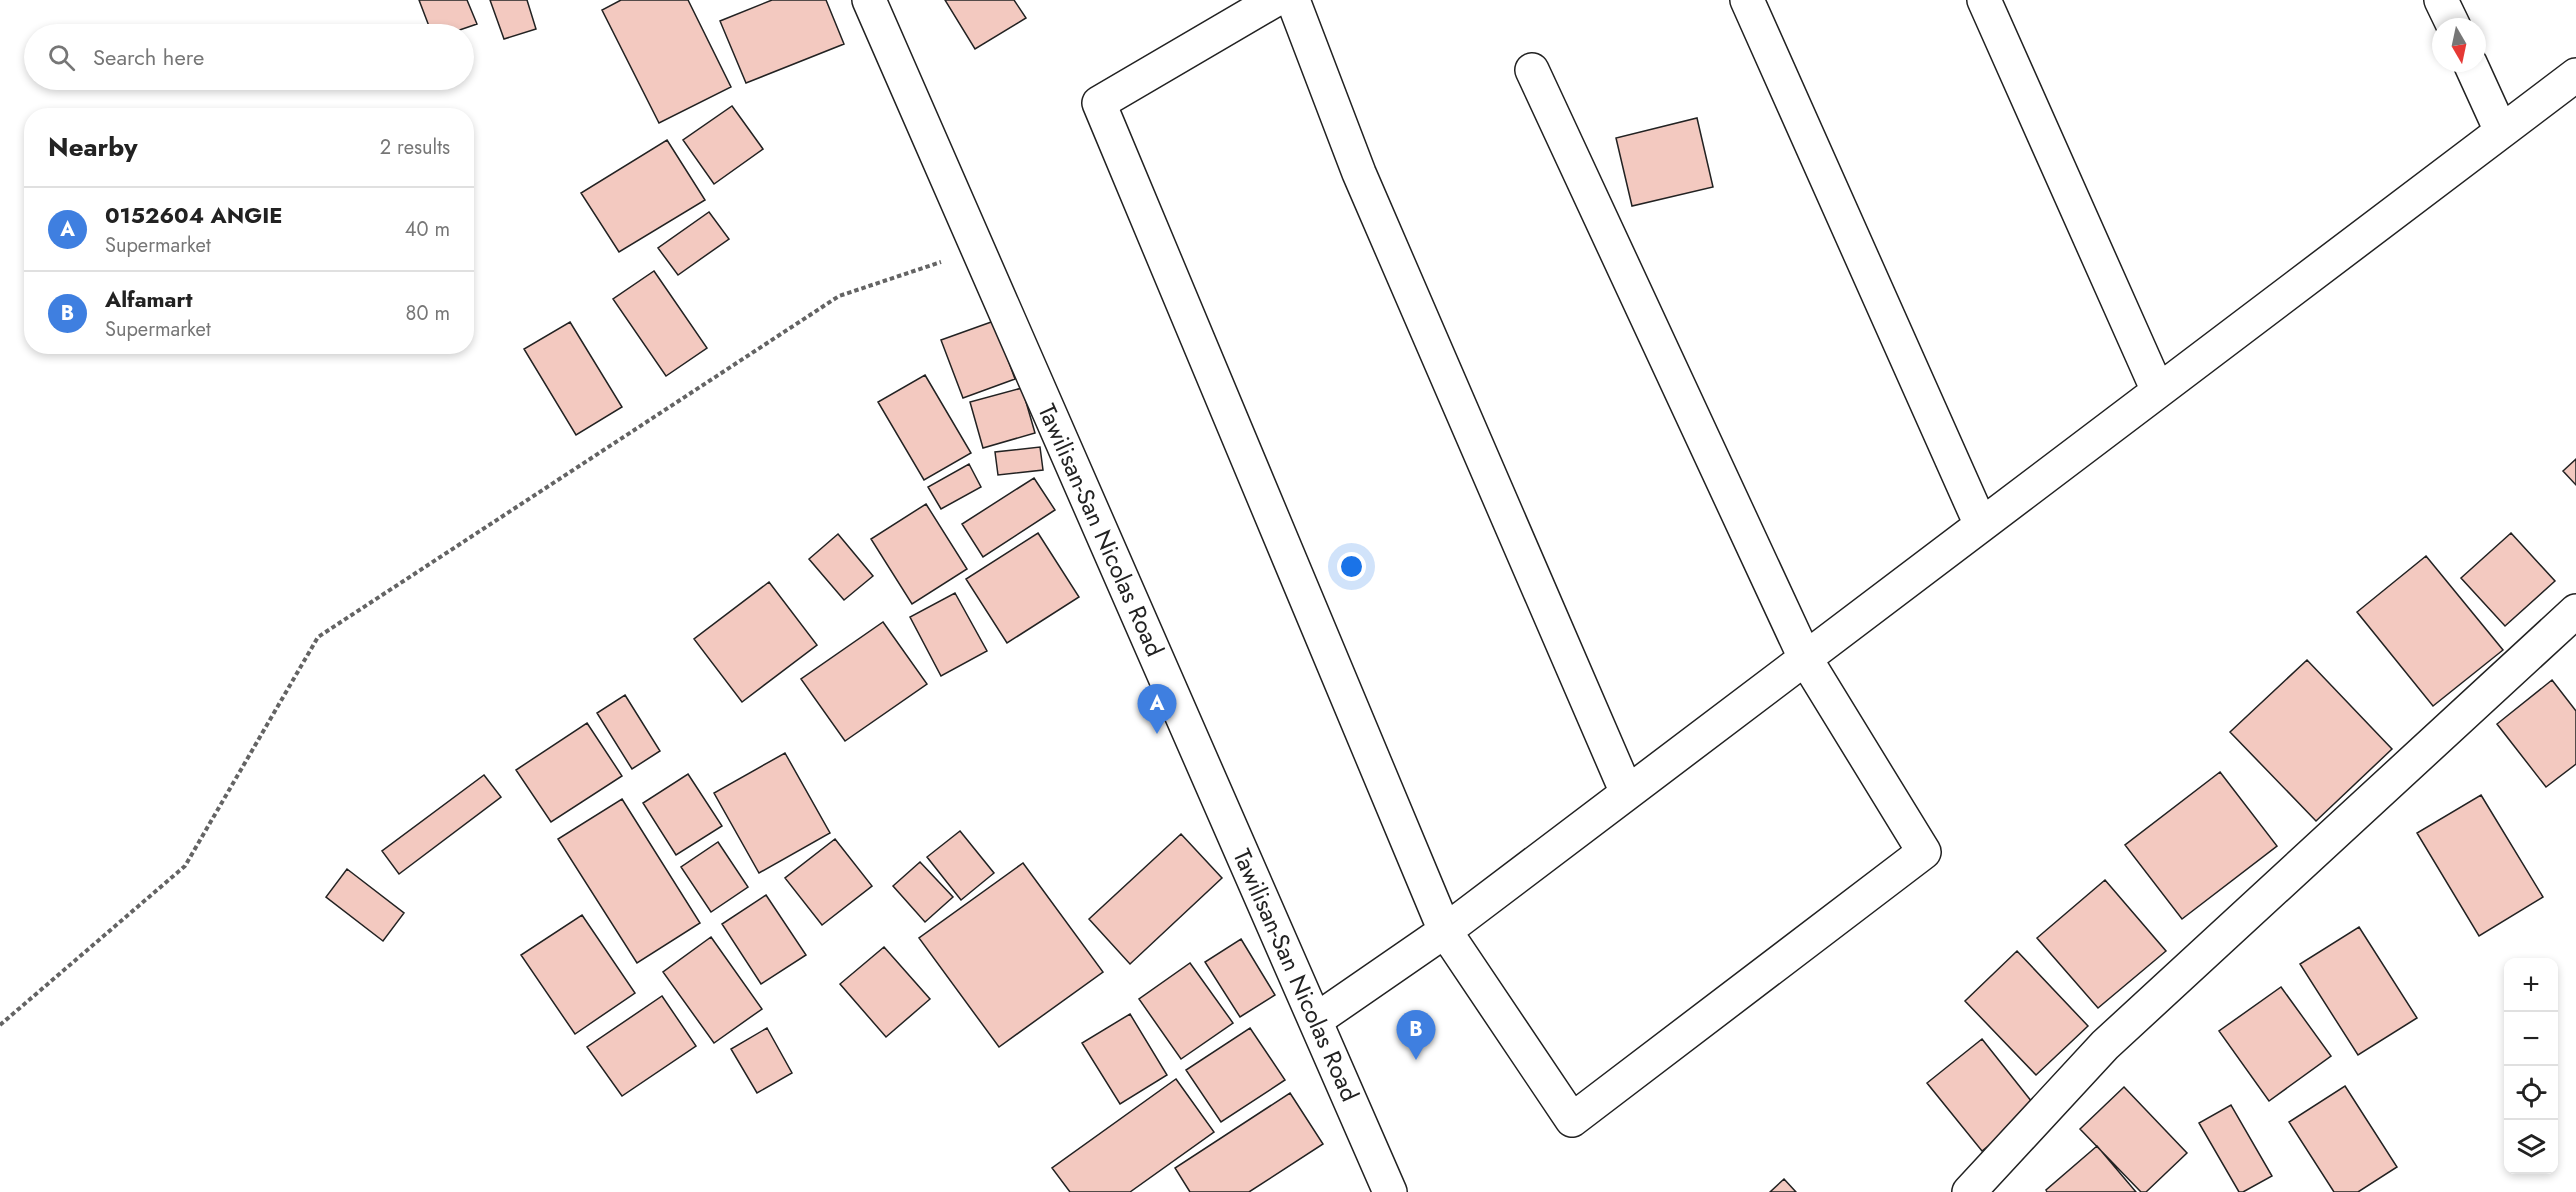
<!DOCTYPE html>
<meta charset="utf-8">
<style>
:root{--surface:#fff;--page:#f2f2f2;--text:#222;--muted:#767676;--line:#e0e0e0;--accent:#c62828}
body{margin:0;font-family:Jost,sans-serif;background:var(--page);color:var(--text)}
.controls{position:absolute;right:18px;bottom:18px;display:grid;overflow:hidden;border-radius:12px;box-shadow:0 3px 9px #0003}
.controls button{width:54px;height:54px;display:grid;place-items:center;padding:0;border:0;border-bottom:2px solid var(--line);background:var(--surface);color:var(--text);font:30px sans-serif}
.compass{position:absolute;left:2432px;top:18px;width:54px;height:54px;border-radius:50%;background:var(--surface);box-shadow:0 3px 9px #0003;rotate:171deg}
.you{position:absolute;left:1352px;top:567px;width:21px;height:21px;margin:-15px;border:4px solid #fff;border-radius:50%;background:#1a73e8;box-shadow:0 0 0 9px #1a73e833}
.badge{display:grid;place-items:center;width:39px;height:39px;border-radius:50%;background:var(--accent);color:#fff;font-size:20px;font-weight:700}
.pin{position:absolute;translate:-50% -50px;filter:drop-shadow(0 2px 3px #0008)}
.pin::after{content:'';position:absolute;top:32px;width:21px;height:18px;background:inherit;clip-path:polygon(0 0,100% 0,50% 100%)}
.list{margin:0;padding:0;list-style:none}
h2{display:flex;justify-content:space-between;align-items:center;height:78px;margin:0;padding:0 24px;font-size:26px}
h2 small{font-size:20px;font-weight:400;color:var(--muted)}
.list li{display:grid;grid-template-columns:39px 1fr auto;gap:18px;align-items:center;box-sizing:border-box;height:84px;padding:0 24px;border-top:2px solid var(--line)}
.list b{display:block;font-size:22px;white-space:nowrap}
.list p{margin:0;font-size:20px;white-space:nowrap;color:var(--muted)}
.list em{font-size:20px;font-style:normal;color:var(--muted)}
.icon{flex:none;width:33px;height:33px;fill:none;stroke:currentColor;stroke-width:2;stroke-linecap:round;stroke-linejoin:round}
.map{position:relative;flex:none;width:2576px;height:1192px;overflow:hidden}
.search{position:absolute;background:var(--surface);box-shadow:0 3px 9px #0003;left:24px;top:24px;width:450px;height:66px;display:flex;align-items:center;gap:15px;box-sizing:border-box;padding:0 21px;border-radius:33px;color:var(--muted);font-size:22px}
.panel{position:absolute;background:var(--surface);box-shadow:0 3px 9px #0003;left:24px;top:108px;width:450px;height:246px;border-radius:24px}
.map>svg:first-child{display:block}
.building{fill:#f3c9c0;stroke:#222;stroke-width:1.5}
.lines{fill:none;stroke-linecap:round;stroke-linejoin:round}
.minor-casing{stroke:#222;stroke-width:36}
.major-casing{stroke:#222;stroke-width:36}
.path{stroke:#646464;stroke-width:4;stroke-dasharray:4.5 3;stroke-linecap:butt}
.minor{stroke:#fff;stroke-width:33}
.major{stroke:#fff;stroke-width:33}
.labels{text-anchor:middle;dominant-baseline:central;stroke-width:4.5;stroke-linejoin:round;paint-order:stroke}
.street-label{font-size:24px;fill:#222;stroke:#fff}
</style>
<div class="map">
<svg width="2576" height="1192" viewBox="0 0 2576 1192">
<rect width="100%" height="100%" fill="#fff"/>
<path class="building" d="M 419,0 L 467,0 L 477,24 L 448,34 L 432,34 Z
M 490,0 L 527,0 L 536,29 L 504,39 Z
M 621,0 L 688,0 L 731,87 L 659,123 L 602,10 Z
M 772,0 L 826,0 L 844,44 L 746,83 L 720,21 Z
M 945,0 L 1014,0 L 1026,18 L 975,49 Z
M 732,106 L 763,149 L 714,184 L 683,140 Z
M 1697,118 L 1713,187 L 1632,206 L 1616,138 Z
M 667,140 L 705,200 L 619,252 L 581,193 Z
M 709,212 L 729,239 L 678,275 L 658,248 Z
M 654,271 L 707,348 L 666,376 L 613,299 Z
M 994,321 L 1015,379 L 963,398 L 941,340 Z
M 570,322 L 622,407 L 576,435 L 524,349 Z
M 925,375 L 971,453 L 924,480 L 878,402 Z
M 1022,388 L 1035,433 L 983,448 L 970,402 Z
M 1040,447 L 1043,470 L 998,475 L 995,452 Z
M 2576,459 L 2576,485 L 2563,471 Z
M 969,464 L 981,487 L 941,509 L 928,487 Z
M 1034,478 L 1055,510 L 983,557 L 962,524 Z
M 926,504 L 967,569 L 912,604 L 871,539 Z
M 1038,533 L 1079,597 L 1007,643 L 966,579 Z
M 2511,533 L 2555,581 L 2505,626 L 2461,578 Z
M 838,534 L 873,576 L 844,600 L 809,559 Z
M 2426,556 L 2503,650 L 2433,706 L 2357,612 Z
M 769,582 L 817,645 L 742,702 L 694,639 Z
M 955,593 L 987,651 L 941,676 L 910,617 Z
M 883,622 L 927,684 L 845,741 L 801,679 Z
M 2307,660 L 2392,749 L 2316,821 L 2230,732 Z
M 2552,680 L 2576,711 L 2576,764 L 2546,787 L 2497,724 Z
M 625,695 L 660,751 L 632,769 L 597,713 Z
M 587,723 L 622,776 L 551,822 L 516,770 Z
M 785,753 L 830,833 L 759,873 L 714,793 Z
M 2220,772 L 2277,846 L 2182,919 L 2125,845 Z
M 688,774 L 722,826 L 676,855 L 643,803 Z
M 484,775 L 501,797 L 399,874 L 382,851 Z
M 2481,795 L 2543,897 L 2479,936 L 2417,833 Z
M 622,799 L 700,923 L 637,963 L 558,839 Z
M 960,831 L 994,873 L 961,900 L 927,857 Z
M 1181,834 L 1222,878 L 1130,964 L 1089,919 Z
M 835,839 L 872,886 L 822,925 L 785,878 Z
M 718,842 L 748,887 L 711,912 L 681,867 Z
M 920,862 L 953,897 L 925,922 L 893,886 Z
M 1023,863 L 1103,972 L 999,1047 L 919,938 Z
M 347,869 L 404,913 L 383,941 L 326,897 Z
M 2105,880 L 2166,951 L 2098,1008 L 2037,938 Z
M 766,895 L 806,955 L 761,984 L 722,924 Z
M 582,915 L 635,993 L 575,1034 L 521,955 Z
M 2359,927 L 2417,1018 L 2358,1055 L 2300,964 Z
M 711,937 L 762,1009 L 714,1043 L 663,972 Z
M 1241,939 L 1275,995 L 1240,1017 L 1205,962 Z
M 884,947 L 930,999 L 886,1037 L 840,984 Z
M 2017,951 L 2088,1026 L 2036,1075 L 1965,1001 Z
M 1190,963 L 1233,1023 L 1181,1059 L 1139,999 Z
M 2281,987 L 2331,1056 L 2269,1101 L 2219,1031 Z
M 662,996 L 696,1046 L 622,1096 L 587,1047 Z
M 1130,1014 L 1167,1075 L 1120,1104 L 1082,1043 Z
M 767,1028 L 792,1073 L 757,1093 L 731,1049 Z
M 1250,1028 L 1285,1080 L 1221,1122 L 1186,1070 Z
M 1982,1039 L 2036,1107 L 1982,1151 L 1927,1083 Z
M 1176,1079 L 1214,1132 L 1130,1192 L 1070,1192 L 1052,1168 Z
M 2345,1086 L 2397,1167 L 2358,1192 L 2334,1192 L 2289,1122 Z
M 2124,1087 L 2187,1153 L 2146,1192 L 2141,1192 L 2080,1129 Z
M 1290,1093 L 1323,1144 L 1249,1192 L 1190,1192 L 1175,1168 Z
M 2231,1105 L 2272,1176 L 2243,1192 L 2239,1192 L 2199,1123 Z
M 2097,1146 L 2136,1192 L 2047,1192 L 2046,1190 Z
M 1784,1179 L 1796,1192 L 1770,1192 Z"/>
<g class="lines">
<g class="minor-casing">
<path id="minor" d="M 1275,0 L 1099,103 L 1445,931 L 1572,1120 L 1924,852 L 1805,658 L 1532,70
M 1293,0 L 1359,173 L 1627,793
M 1747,0 L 1981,525
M 1984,0 L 2158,391
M 2441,0 L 2454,27
M 2470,63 L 2501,131
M 1316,1020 L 1445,931 L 2576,75
M 1969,1192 L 2105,1045 L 2576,611"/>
</g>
<g class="major-casing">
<path id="major" d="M 869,0 L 1390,1192"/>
</g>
<path class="path" d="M 0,1025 L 185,866 L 318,637 L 839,296 L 941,262"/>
<use href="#minor" class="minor"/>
<use href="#major" class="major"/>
</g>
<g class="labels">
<g class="street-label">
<text transform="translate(1101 530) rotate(66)">Tawilisan-San Nicolas Road</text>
<text transform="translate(1296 975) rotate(66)">Tawilisan-San Nicolas Road</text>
</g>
</g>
</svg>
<div class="controls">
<button>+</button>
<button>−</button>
<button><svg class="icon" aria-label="locate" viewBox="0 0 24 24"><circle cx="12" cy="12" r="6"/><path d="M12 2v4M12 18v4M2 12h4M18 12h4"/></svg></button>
<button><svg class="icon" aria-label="layers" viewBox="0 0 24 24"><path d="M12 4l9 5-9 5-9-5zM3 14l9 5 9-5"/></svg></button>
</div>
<svg class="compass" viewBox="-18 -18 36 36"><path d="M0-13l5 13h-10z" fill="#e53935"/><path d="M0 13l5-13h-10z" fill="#767676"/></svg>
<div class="you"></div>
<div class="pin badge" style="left:1157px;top:734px;background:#3f7fe0">A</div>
<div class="pin badge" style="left:1416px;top:1060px;background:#3f7fe0">B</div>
<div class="search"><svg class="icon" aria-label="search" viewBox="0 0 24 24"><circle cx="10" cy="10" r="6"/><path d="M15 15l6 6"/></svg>Search here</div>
<section class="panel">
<h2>Nearby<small>2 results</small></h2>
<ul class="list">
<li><span class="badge" style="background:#3f7fe0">A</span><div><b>0152604 ANGIE</b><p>Supermarket</p></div><em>40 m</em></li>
<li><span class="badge" style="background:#3f7fe0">B</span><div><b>Alfamart</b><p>Supermarket</p></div><em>80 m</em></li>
</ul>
</section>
</div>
